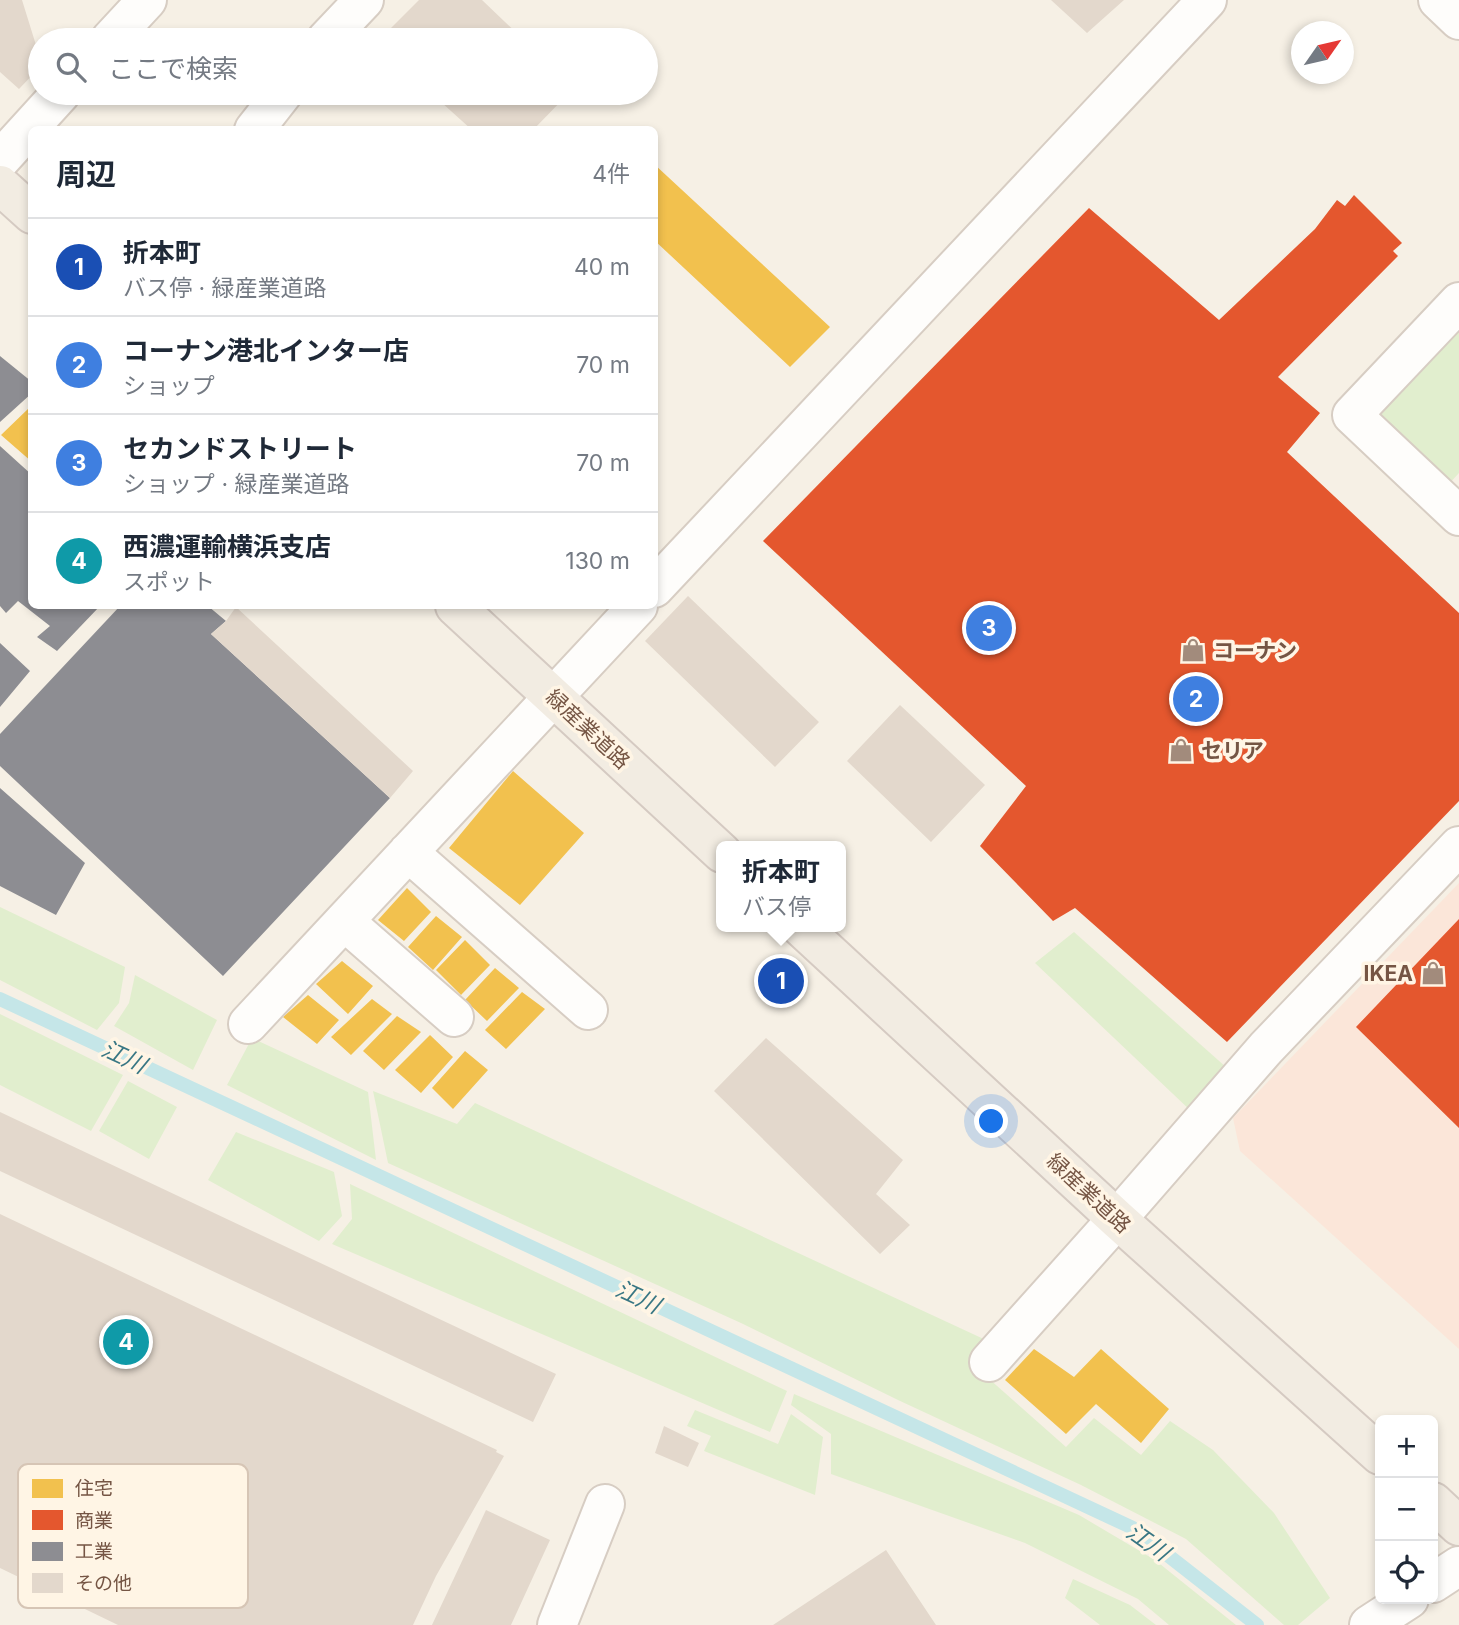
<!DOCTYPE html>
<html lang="ja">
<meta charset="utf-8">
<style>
:root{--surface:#fff;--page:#f6f6f7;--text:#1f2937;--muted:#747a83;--line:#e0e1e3;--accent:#d93025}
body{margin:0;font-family:Inter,"Noto Sans JP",sans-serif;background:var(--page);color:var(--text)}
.controls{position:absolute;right:21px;bottom:21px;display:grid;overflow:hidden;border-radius:10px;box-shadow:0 4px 10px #0003}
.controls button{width:63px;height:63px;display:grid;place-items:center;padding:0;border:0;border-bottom:2px solid var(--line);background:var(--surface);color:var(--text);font:35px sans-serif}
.compass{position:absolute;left:1291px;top:21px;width:63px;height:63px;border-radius:50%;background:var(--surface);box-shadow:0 4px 10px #0003;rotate:56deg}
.you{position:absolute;left:992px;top:1122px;width:24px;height:24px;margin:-18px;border:5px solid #fff;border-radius:50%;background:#1a73e8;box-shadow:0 0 0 10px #1a73e833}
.badge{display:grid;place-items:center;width:46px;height:46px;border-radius:50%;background:var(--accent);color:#fff;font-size:23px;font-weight:700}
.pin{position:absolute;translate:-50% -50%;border:4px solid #fff;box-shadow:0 2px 7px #0006}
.popup{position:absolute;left:716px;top:841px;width:130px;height:91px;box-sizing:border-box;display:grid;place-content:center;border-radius:10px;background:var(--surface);filter:drop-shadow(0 2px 5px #0005);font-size:23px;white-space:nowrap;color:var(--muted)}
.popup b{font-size:26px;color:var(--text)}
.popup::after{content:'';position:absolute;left:50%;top:100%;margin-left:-14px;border:14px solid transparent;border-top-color:var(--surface)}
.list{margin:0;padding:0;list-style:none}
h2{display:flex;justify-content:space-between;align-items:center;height:91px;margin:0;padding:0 28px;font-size:30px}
h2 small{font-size:23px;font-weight:400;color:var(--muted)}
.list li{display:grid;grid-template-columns:46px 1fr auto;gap:21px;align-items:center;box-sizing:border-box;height:98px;padding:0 28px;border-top:2px solid var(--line)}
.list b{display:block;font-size:26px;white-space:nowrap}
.list p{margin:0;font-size:23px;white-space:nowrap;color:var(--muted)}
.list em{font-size:23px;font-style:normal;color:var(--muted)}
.icon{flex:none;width:38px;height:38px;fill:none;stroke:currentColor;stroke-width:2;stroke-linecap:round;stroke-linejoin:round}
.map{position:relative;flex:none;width:1459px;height:1625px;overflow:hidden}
.search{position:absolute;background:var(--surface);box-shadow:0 4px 10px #0003;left:28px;top:28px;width:630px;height:77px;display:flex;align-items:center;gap:18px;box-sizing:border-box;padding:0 24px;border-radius:38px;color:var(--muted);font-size:26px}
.panel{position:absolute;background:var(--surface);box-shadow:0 4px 10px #0003;left:28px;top:126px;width:630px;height:483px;border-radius:10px}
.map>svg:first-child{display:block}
.commercial{fill:#fbe6d9}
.green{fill:#e1eece}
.homes{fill:#f2c14e}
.shops{fill:#e4572e}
.industry{fill:#8d8d92}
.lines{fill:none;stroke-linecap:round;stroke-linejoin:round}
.stream{stroke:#c5e6e8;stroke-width:14}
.building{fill:#e3d8cc}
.minor-casing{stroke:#d7cdc3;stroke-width:42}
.major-casing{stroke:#d5cac2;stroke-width:42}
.minor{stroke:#fefdfb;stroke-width:38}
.major{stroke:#f2ece2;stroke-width:38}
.labels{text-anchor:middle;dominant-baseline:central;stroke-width:7;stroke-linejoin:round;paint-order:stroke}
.poi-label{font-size:21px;font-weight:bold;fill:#755544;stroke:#fff5e5;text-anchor:start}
.street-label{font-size:21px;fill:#755544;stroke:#fff5e5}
.water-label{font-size:23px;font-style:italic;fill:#397784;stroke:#fff5e5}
.key{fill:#fff5e5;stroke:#d6c5b5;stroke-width:2}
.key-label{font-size:19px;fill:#755544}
</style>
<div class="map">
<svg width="1459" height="1625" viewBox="0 0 1459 1625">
<rect width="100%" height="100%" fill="#f6f0e5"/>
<path class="commercial" d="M 1459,883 L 1459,1349 L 1240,1151 L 1233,1118 Z"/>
<path class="green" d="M 1459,324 L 1459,473 L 1447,486 L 1373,415 Z
M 0,907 L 125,967 L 119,1003 L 97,1030 L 0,980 Z
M 1074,932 L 1227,1068 L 1192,1112 L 1035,963 Z
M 135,975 L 217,1020 L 193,1070 L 114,1026 L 129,1003 Z
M 0,1014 L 123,1075 L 91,1131 L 0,1085 Z
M 252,1038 L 368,1092 L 376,1160 L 227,1085 Z
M 128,1081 L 177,1107 L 149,1159 L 99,1131 Z
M 373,1091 L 457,1124 L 475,1103 L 988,1341 L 970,1362 L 1066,1447 L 1094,1418 L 1141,1455 L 1170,1421 L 1213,1450 L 1274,1513 L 1330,1598 L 1298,1625 L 1284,1625 L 1186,1539 L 1081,1485 L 898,1400 L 741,1323 L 388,1163 Z
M 236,1132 L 334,1172 L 342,1216 L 319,1241 L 208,1180 Z
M 350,1184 L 787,1391 L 770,1432 L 332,1244 L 352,1219 Z
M 794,1394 L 1079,1515 L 1155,1560 L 1236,1625 L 1169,1625 L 1138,1599 L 1025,1543 L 831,1474 L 831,1434 L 791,1405 Z
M 695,1410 L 778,1444 L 791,1414 L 823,1437 L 815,1495 L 704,1451 L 711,1436 L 687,1426 Z
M 1073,1579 L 1130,1605 L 1156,1625 L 1100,1625 L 1065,1598 Z"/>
<path class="homes" d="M 654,164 L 830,327 L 790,367 L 654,240 Z
M 29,408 L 32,410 L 32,462 L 1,435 Z
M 513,771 L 584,833 L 520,905 L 449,848 Z
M 407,888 L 431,912 L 404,941 L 378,920 Z
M 436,916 L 462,937 L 433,970 L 408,947 Z
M 465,940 L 490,965 L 461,995 L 436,970 Z
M 342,961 L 373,986 L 348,1014 L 316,984 Z
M 495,968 L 519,988 L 487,1021 L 465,1000 Z
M 522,992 L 545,1009 L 506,1049 L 485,1030 Z
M 308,995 L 339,1020 L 317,1044 L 283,1017 Z
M 372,999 L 392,1014 L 351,1055 L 331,1037 Z
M 397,1016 L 421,1032 L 384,1070 L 363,1051 Z
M 430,1035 L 453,1057 L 421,1093 L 395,1070 Z
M 465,1051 L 488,1070 L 453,1109 L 432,1088 Z
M 1034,1349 L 1074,1377 L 1101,1349 L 1169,1409 L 1141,1443 L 1096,1404 L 1066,1434 L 1005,1380 Z"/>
<path class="shops" d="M 1354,195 L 1402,243 L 1393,251 L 1398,256 L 1278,377 L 1320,413 L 1287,452 L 1459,613 L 1459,801 L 1227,1042 L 1075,908 L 1053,921 L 980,846 L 1026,786 L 763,541 L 1089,208 L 1219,320 L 1315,229 L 1337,200 L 1345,206 Z
M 1459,919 L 1459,1128 L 1356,1027 Z"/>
<path class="industry" d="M 0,356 L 32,382 L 32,393 L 0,422 Z
M 0,446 L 32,475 L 32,606 L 100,606 L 57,651 L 37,637 L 50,626 L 18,601 L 6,613 L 0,606 Z
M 120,606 L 208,606 L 226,621 L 211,634 L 390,798 L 223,976 L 0,766 L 0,734 Z
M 0,643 L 30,671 L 0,707 Z
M 0,788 L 85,863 L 56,915 L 0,886 Z"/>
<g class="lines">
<path class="stream" d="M 0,999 L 1133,1528 L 1257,1625"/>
</g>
<path class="building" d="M 0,0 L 22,0 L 40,58 L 40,67 L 19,89 L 0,72 Z
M 419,0 L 482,0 L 524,40 L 379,40 Z
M 1051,0 L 1124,0 L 1087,33 Z
M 431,93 L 569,93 L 533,130 L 472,130 Z
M 688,596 L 819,722 L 775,767 L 645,641 Z
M 236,607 L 413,771 L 390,798 L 211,634 L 226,621 Z
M 900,705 L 985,785 L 931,842 L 847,761 Z
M 768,961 L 795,983 L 785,996 L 757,974 Z
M 766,1038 L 903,1160 L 876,1194 L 910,1225 L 880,1254 L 714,1091 Z
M 0,1112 L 556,1374 L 533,1422 L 0,1171 Z
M 0,1214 L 497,1450 L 496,1452 L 504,1456 L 436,1576 L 413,1625 L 118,1625 L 0,1568 Z
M 664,1426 L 699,1443 L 688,1467 L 655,1453 Z
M 486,1510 L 550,1540 L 511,1625 L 432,1625 Z
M 886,1550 L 936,1625 L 773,1625 Z"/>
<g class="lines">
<g class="minor-casing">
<path id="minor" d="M 1438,0 L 1459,20
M 110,40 L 147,0
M 326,40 L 364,0
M 254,130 L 283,93
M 0,160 L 61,93
M 1459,302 L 1352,415 L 1459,516
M 654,588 L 1207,0
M 408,852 L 588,1010
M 344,921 L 454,1017
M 248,1024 L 638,606
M 989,1362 L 1117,1219 L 1266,1048 L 1459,846
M 1433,1583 L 1459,1566
M 557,1625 L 605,1504
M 1369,1625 L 1409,1599"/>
</g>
<g class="major-casing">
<path id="major" d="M 0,185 L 32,214
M 455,606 L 722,853
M 801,927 L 1117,1219 L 1380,1455
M 1433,1502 L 1459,1526"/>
</g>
<use href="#minor" class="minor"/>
<use href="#major" class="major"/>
</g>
<defs>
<g id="shop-bare" transform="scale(1.89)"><path d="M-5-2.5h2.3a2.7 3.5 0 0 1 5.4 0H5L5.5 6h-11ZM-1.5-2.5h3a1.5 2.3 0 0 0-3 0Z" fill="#a28b7c" stroke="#fff5e5" stroke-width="2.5" paint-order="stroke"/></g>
</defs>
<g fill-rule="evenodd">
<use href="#shop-bare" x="1193" y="650"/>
<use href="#shop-bare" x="1181" y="750"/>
<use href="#shop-bare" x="1433" y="973"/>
</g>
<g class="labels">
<g class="poi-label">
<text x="1213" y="650">コーナン</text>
<text x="1201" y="750">セリア</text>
<text x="1413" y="973" text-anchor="end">IKEA</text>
</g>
<g class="street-label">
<text transform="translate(588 729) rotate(43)">緑産業道路</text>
<text transform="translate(1089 1193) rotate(43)">緑産業道路</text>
</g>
<g class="water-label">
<text transform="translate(124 1057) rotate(25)">江川</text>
<text transform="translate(638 1297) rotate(25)">江川</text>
<text transform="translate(1148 1542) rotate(35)">江川</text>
</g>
</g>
<rect x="18" y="1464" width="230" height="144" rx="10" class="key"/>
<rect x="32" y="1479" width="31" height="19" fill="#f2c14e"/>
<rect x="32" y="1510" width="31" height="20" fill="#e4572e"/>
<rect x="32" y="1542" width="31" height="19" fill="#8d8d92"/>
<rect x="32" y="1573" width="31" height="20" fill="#e3d8cc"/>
<g class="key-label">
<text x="75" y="1495">住宅</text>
<text x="75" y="1527">商業</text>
<text x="75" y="1558">工業</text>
<text x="75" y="1590">その他</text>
</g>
</svg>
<div class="controls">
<button>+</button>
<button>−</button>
<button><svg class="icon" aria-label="locate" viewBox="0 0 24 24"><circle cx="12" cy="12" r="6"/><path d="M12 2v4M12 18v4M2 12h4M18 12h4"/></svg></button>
</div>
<svg class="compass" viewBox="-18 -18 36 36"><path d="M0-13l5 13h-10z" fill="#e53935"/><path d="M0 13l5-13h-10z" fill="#747a83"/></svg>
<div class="you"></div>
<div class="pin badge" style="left:781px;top:981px;background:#1a4fb4">1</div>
<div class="popup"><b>折本町</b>バス停</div>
<div class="pin badge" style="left:1196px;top:699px;background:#3f7fe0">2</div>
<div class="pin badge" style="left:989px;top:628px;background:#3f7fe0">3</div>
<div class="pin badge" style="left:126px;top:1342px;background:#0f9aa8">4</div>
<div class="search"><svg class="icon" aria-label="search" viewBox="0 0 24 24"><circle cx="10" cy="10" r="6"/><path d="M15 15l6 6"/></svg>ここで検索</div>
<section class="panel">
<h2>周辺<small>4件</small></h2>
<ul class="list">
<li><span class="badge" style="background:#1a4fb4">1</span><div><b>折本町</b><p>バス停 · 緑産業道路</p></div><em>40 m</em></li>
<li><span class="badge" style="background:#3f7fe0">2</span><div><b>コーナン港北インター店</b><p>ショップ</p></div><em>70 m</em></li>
<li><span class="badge" style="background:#3f7fe0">3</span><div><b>セカンドストリート</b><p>ショップ · 緑産業道路</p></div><em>70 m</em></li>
<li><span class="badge" style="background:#0f9aa8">4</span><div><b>西濃運輸横浜支店</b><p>スポット</p></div><em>130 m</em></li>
</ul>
</section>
</div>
